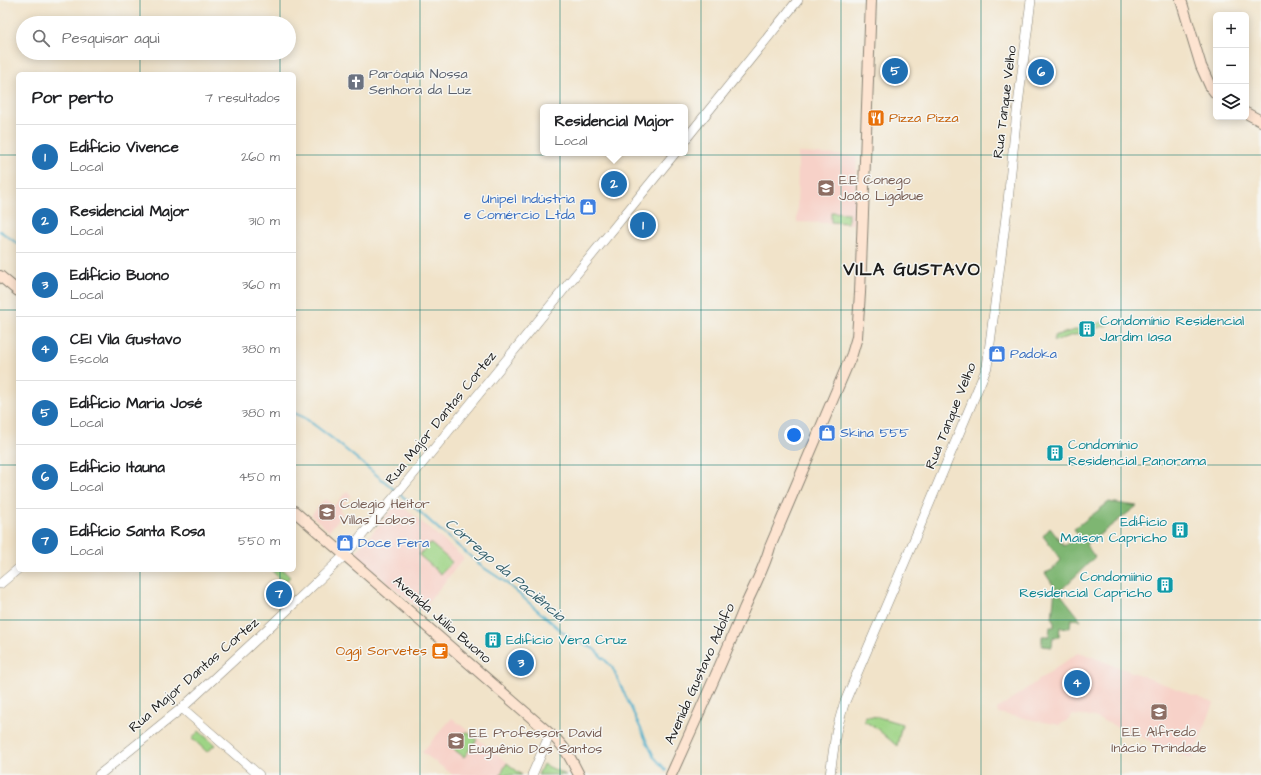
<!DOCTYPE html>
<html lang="pt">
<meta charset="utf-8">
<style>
:root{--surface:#fff;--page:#f2f2f2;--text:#202124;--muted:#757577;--line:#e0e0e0;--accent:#1f6fb2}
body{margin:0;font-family:"Architects Daughter",sans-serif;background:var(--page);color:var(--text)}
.controls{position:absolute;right:12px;top:12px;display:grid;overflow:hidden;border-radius:6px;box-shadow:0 2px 10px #0003}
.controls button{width:36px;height:36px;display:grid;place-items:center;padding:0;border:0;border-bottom:1px solid var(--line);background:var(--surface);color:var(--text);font:20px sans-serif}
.you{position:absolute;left:794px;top:435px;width:14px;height:14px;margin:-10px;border:3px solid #fff;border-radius:50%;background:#1a73e8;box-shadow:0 0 0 6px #1a73e833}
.badge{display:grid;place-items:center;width:26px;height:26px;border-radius:50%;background:var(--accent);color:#fff;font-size:13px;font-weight:700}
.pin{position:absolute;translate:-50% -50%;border:2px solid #fff;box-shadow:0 1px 4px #0006}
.popup{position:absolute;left:540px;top:104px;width:148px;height:52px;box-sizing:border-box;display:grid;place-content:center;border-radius:6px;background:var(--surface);filter:drop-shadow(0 1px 3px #0005);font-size:13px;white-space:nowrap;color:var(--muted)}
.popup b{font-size:15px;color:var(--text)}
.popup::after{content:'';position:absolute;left:50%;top:100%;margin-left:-8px;border:8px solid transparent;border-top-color:var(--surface)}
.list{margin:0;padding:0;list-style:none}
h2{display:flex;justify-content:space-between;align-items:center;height:52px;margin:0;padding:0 16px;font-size:17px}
h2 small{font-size:13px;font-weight:400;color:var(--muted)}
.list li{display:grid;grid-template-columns:26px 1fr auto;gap:12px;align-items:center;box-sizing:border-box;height:64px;padding:0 16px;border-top:1px solid var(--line)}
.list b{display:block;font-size:15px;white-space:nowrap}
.list p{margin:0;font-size:13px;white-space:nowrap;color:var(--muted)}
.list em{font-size:13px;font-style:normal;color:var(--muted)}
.icon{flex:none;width:22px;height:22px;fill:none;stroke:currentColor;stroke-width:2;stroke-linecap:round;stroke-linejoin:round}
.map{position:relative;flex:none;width:1261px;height:775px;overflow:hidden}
.search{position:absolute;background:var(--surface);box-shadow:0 2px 10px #0003;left:16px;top:16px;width:280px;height:44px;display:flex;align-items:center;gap:10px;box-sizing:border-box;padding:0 14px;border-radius:22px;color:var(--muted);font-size:15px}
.panel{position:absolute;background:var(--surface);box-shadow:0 2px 10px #0003;left:16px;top:72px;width:280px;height:500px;border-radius:6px}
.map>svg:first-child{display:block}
.built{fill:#f7d1c8}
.green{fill:#9ed485;stroke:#5d7850}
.forest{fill:#7eb672;stroke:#4d6947}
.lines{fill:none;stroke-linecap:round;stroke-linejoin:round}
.stream{stroke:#4dafcc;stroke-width:2}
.tertiary-casing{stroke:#868072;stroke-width:10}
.secondary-casing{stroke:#868072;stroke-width:12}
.tertiary{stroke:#fff;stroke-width:9}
.secondary{stroke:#fde4d1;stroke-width:10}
.grid{fill:none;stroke:#0f766e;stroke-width:1;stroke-opacity:0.55}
.labels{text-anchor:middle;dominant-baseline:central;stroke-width:3;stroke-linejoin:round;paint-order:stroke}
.worship-label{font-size:14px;fill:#5b616d;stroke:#f6f6f2;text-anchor:start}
.street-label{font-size:14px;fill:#1c1c1c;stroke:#f6f6f2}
.food-label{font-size:14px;fill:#c56008;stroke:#f6f6f2;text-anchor:start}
.education-label{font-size:14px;fill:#785e54;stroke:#f6f6f2;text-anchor:start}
.shop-label{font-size:14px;fill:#366cbe;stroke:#f6f6f2;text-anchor:start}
.culture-label{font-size:14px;fill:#0d838f;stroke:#f6f6f2;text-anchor:start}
.water-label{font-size:15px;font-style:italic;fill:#325e6b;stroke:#f6f6f2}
.district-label{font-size:18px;font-weight:bold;letter-spacing:1px;fill:#1c1c1c;stroke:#f6f6f2}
</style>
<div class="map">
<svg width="1261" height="775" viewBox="0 0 1261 775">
<rect width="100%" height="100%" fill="#f6f6f2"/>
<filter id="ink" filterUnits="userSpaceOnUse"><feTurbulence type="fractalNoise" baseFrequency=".025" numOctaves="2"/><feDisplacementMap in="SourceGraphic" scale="8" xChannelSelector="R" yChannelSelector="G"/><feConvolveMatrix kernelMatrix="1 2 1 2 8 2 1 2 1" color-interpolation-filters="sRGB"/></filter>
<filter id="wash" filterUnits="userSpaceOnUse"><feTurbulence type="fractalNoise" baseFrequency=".012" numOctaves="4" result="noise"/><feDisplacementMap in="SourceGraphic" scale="16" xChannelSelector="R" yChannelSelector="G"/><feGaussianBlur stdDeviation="0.9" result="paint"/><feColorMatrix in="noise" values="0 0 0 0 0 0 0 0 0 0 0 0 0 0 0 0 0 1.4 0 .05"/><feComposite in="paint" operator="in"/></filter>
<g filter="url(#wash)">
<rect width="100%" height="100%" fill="#f1e3c9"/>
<path class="built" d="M 798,153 L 857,156 L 854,221 L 853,224 L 797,222 Z
M 347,491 L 351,495 L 339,510 L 343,514 L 329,531 L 311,515 L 325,499 L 334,506 Z
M 398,502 L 464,558 L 421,611 L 356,556 L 356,552 Z
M 1079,652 L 1214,703 L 1192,759 L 1094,717 L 1072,715 L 1070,719 L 1059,725 L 998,713 L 997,709 Z
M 452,718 L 467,730 L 523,775 L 453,775 L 422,752 Z"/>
<path class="green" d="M 831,212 L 848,213 L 848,223 L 831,222 Z
M 1106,321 L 1108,325 L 1054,341 L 1054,336 Z
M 430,543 L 452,562 L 441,574 L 419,555 Z
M 271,570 L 283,570 L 290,577 L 284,583 Z
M 865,716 L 878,717 L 902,724 L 897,746 L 876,728 L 864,721 Z
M 199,731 L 215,745 L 207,752 L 192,738 Z
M 467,731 L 477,740 L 464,757 L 452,748 Z
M 507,763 L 522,775 L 500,775 Z
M 543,764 L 566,775 L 538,775 Z"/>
<path class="forest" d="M 1109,502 L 1137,506 L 1086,545 L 1095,557 L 1059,592 L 1081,620 L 1071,619 L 1070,628 L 1060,627 L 1059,637 L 1053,637 L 1052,647 L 1042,646 L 1042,636 L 1049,636 L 1050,627 L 1054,627 L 1054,619 L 1052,618 L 1055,588 L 1045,573 L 1052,570 L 1061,560 L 1043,536 L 1050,528 L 1064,546 L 1079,536 L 1074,529 Z"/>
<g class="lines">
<path class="stream" d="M 0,231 L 18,244
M 294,413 L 305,418 L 333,439 L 396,491
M 400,494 L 443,533 L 484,568 L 504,581 L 558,628 L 573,640 L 581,642 L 594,649 L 612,667 L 654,757 L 666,770"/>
</g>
</g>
<g filter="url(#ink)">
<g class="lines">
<g class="tertiary-casing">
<path id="tertiary" d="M 685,140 L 798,0
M 0,584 L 18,569
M 182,708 L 259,775
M 99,775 L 182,708 L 260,636 L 345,555 L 402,488 L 675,153
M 532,775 L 550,734
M 830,775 L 836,732 L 844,704 L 912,545 L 987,367 L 1008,201 L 1016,121 L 1031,0"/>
</g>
<g class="secondary-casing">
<path id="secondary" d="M 1181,0 L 1201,66 L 1210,86 L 1216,94
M 1246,113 L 1261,121
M 0,276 L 18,291
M 294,511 L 448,645 L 556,739 C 567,750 572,761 579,775
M 671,775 C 696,720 721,665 744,609 C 753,588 764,569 770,547 L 852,354 L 857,337 L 860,293 L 871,0"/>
</g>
<use href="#tertiary" class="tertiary"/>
<use href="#secondary" class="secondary"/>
</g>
</g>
<path class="grid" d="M 140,0 L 140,23M 280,0 L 280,23M 420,0 L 420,775M 560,0 L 560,775M 701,0 L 701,775M 841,0 L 841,775M 981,0 L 981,775M 1121,0 L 1121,775M 140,53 L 140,74M 280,53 L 280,74M 0,155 L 18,155M 294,155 L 1261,155M 0,310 L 18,310M 294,310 L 1261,310M 0,465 L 18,465M 294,465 L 1261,465M 140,570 L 140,775M 280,570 L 280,775M 0,620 L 1261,620"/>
<defs>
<g id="church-square" transform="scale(0.9)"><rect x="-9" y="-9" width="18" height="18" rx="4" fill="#6b7280" stroke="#f6f6f2"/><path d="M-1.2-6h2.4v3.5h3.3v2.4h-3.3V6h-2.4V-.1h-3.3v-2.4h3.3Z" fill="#fff"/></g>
<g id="restaurant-square" transform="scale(0.9)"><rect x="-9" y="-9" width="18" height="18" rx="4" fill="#e8710a" stroke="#f6f6f2"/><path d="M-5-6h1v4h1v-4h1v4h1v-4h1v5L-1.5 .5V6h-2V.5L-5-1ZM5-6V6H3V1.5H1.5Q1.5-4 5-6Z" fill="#fff"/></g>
<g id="school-square" transform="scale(0.9)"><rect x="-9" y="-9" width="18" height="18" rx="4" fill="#8d6e63" stroke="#f6f6f2"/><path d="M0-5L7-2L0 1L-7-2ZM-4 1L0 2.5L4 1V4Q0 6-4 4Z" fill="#fff"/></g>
<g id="shop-square" transform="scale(0.9)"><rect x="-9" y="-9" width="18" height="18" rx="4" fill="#3f7fe0" stroke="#f6f6f2"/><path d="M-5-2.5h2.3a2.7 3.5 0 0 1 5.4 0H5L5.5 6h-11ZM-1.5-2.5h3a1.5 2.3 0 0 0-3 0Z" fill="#fff"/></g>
<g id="building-square" transform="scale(0.9)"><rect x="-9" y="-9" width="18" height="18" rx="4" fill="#0f9aa8" stroke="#f6f6f2"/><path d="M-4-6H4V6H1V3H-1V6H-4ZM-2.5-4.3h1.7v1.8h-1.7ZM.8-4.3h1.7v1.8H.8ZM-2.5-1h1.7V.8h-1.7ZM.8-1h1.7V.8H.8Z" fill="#fff"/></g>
<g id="cafe-square" transform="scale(0.9)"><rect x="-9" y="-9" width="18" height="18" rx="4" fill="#e8710a" stroke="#f6f6f2"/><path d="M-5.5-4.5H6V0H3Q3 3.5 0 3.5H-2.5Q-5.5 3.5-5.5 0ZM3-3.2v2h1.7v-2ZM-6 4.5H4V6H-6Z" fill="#fff"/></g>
</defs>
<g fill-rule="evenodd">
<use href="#church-square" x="356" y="82"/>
<use href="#restaurant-square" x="876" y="118"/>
<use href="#school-square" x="826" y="188"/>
<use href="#shop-square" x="588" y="207"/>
<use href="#building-square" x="1087" y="329"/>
<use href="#shop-square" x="997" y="354"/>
<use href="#shop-square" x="827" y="433"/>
<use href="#building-square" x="1055" y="453"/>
<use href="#school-square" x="327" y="512"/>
<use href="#building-square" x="1180" y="530"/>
<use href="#shop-square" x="345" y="543"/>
<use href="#building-square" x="1165" y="585"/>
<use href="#building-square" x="493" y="640"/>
<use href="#cafe-square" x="440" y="651"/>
<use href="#school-square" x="1159" y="712"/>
<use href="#school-square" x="456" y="741"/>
</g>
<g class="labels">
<g class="worship-label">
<text x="369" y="74">Paróquia Nossa<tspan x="369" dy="16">Senhora da Luz</tspan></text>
</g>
<g class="street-label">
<text transform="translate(1005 102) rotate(-83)">Rua Tanque Velho</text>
<text transform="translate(951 416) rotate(-68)">Rua Tanque Velho</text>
<text transform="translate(441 418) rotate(-51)">Rua Major Dantas Cortez</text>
<text transform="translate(442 620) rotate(41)">Avenida Júlio Buono</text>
<text transform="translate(700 674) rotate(-66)">Avenida Gustavo Adolfo</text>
<text transform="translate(194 675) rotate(-41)">Rua Major Dantas Cortez</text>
</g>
<g class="food-label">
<text x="889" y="118">Pizza Pizza</text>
<text x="427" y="651" text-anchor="end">Oggi Sorvetes</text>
</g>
<g class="education-label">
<text x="839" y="180">E.E Conego<tspan x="839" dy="16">João Ligabue</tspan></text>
<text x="340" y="504">Colegio Heitor<tspan x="340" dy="16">Villas Lobos</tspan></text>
<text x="1159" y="732" text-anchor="middle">E.E Alfredo<tspan x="1159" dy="16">Inácio Trindade</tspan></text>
<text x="469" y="733">E.E Professor David<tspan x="469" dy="16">Euguênio Dos Santos</tspan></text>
</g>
<g class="shop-label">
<text x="575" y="199" text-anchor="end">Unipel Indústria<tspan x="575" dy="16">e Comércio Ltda</tspan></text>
<text x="1010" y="354">Padoka</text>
<text x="840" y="433">Skina 555</text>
<text x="358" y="543">Doce Fera</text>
</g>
<g class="culture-label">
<text x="1100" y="321">Condomínio Residencial<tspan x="1100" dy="16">Jardim Iasa</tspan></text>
<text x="1068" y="445">Condomínio<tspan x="1068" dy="16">Residencial Panorama</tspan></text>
<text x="1167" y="522" text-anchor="end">Edifício<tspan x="1167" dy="16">Maison Capricho</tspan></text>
<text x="1152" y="577" text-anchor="end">Condomiínio<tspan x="1152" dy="16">Residencial Capricho</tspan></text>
<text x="506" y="640">Edifício Vera Cruz</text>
</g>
<g class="water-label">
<text transform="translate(505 570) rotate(40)">Córrego da Paciência</text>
</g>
<g class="district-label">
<text x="912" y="269">VILA GUSTAVO</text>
</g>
</g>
</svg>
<div class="controls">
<button>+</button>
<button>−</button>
<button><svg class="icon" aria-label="layers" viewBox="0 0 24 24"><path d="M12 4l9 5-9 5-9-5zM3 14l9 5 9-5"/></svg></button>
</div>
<div class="you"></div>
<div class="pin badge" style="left:643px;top:225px">1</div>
<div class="pin badge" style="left:614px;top:184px">2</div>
<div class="popup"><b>Residencial Major</b>Local</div>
<div class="pin badge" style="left:521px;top:663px">3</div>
<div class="pin badge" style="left:1077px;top:683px">4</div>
<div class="pin badge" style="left:895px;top:71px">5</div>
<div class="pin badge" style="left:1041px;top:72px">6</div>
<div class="pin badge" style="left:279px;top:594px">7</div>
<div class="search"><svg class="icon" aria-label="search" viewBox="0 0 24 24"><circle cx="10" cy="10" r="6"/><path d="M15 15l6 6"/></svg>Pesquisar aqui</div>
<section class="panel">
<h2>Por perto<small>7 resultados</small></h2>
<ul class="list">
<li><span class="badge">1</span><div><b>Edifício Vivence</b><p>Local</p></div><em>260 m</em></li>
<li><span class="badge">2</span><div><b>Residencial Major</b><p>Local</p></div><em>310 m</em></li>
<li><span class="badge">3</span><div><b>Edifício Buono</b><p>Local</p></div><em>360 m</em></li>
<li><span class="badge">4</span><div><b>CEI Vila Gustavo</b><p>Escola</p></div><em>380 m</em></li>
<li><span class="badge">5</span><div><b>Edifício Maria José</b><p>Local</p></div><em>380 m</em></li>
<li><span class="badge">6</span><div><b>Edificio Itauna</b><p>Local</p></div><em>450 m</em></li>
<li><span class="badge">7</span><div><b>Edifício Santa Rosa</b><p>Local</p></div><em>550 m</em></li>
</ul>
</section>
</div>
